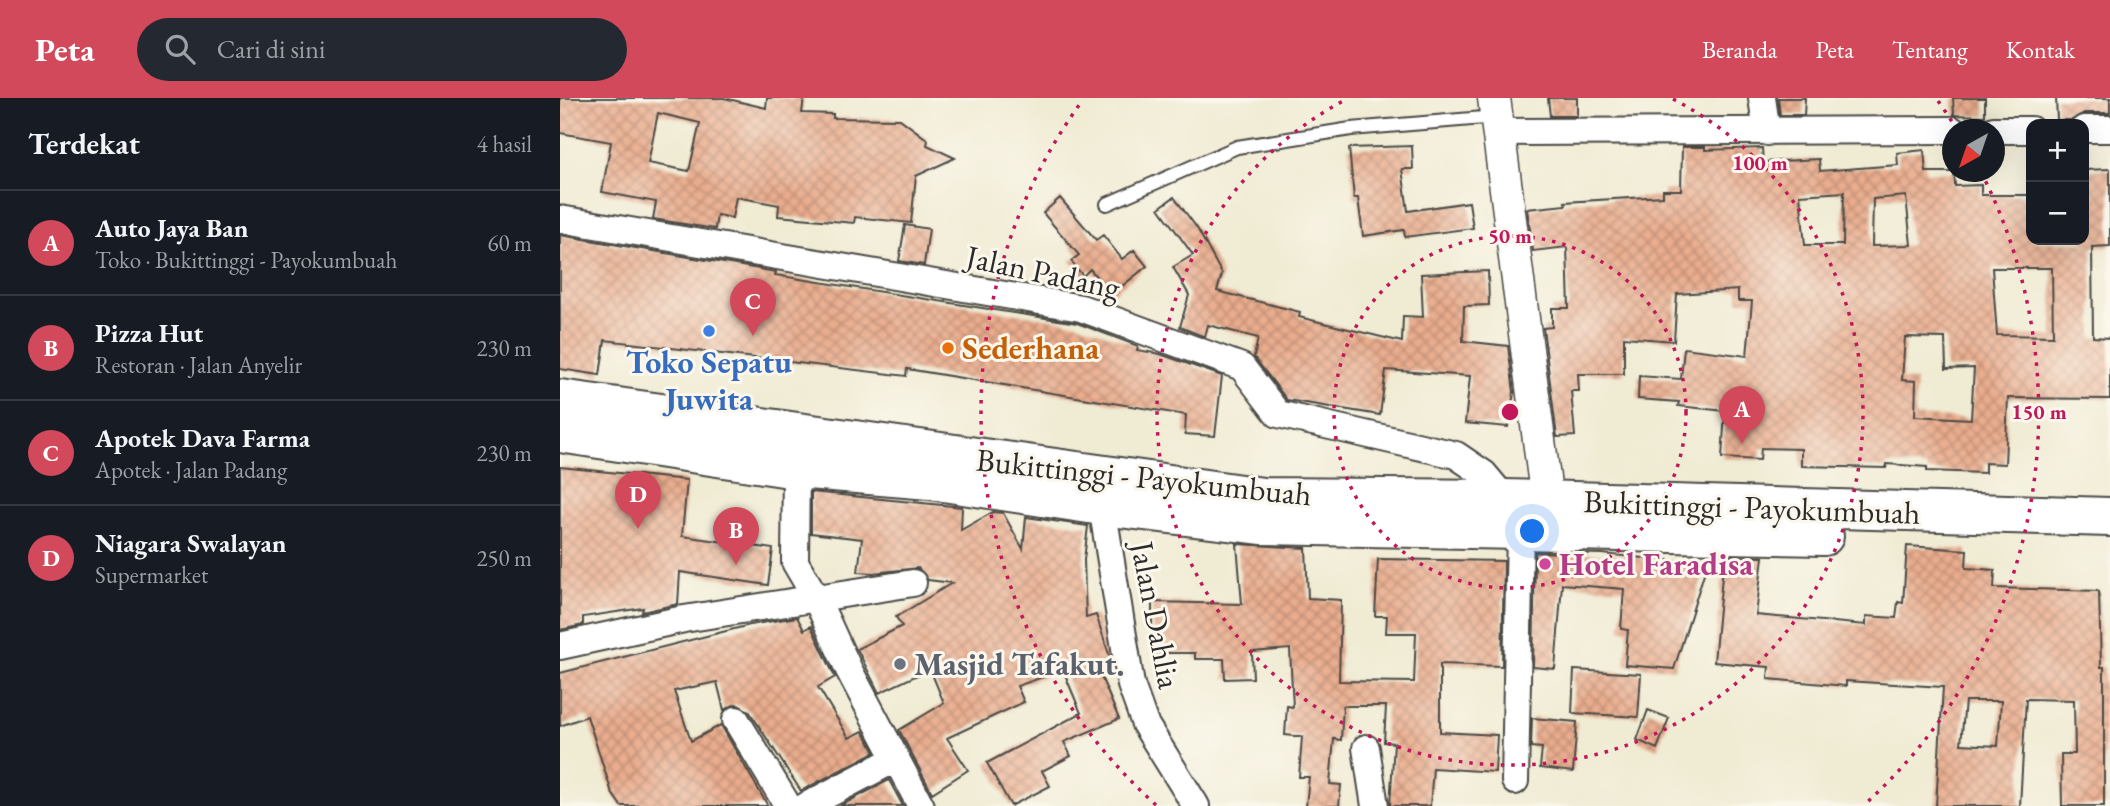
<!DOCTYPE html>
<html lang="id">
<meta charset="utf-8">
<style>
:root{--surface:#171b24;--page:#242831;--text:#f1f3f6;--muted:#9ea1a6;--line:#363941;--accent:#d1495b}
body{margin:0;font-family:"EB Garamond",serif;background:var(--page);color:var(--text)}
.controls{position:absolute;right:21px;top:21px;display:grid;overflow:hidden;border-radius:14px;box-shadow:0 7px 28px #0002}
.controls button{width:63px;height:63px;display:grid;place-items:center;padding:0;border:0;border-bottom:2px solid var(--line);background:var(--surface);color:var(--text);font:35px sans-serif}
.compass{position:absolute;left:1382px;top:21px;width:63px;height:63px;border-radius:50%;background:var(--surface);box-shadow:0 7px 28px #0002;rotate:220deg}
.you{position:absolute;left:973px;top:434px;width:24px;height:24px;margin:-18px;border:5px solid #fff;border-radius:50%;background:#1a73e8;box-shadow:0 0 0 10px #1a73e833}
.badge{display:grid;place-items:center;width:46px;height:46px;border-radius:50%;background:var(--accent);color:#fff;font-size:23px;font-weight:700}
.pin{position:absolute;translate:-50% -58px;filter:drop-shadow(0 2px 4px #0008)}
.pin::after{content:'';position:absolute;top:37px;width:24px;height:21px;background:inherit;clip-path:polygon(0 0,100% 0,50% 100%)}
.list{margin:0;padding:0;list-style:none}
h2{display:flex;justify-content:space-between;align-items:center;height:91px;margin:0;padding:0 28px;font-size:30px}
h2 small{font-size:23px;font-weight:400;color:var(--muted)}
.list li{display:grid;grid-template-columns:46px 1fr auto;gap:21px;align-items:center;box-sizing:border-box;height:105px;padding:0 28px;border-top:2px solid var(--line)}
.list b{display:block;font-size:26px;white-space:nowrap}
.list p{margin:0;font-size:23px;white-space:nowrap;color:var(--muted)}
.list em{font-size:23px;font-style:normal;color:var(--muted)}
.icon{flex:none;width:38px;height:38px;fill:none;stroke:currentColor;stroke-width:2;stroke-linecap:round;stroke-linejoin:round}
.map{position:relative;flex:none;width:1550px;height:708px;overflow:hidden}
header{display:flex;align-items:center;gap:42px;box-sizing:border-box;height:98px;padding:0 35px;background:var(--accent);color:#fff}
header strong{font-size:33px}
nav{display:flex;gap:38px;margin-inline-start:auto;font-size:24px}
.search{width:490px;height:63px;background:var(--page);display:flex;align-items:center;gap:18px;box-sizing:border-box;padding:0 24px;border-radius:38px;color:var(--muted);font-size:26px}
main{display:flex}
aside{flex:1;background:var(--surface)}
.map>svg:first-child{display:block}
.building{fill:url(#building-cross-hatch);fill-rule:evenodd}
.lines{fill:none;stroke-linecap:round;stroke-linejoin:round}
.service-casing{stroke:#494844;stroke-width:16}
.minor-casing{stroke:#494844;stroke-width:30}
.tertiary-casing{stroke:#494844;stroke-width:35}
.trunk-casing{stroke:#494844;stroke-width:42}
.service{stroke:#fff;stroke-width:12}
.minor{stroke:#fff;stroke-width:26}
.tertiary{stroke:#fff;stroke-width:32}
.trunk{stroke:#fff;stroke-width:38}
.ring{fill:none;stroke:#c2185b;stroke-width:3.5;stroke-dasharray:3.5 7}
.shop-dot{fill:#3f7fe0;stroke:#fbf7ec;stroke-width:2.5}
.food-dot{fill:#e8710a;stroke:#fbf7ec;stroke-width:2.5}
.hotel-dot{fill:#d1479c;stroke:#fbf7ec;stroke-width:2.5}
.worship-dot{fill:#6b7280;stroke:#fbf7ec;stroke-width:2.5}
.labels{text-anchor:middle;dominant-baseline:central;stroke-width:6;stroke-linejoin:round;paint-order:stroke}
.street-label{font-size:32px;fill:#2b2b2b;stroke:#fbf7ec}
.food-label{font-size:32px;font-weight:bold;fill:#c56008;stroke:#fbf7ec;text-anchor:start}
.shop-label{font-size:32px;font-weight:bold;fill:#366cbe;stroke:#fbf7ec}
.hotel-label{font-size:32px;font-weight:bold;fill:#b23c85;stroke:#fbf7ec;text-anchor:start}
.worship-label{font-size:32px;font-weight:bold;fill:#5b616d;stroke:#fbf7ec;text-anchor:start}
.centre{fill:#c2185b;stroke:#fbf7ec;stroke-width:3.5}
.ring-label{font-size:21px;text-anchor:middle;font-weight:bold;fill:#c2185b;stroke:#fbf7ec;stroke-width:6;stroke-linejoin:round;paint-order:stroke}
</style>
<header>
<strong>Peta</strong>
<div class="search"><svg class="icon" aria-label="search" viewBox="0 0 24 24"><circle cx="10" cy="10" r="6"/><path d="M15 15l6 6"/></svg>Cari di sini</div>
<nav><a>Beranda</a><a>Peta</a><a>Tentang</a><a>Kontak</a></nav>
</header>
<main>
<aside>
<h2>Terdekat<small>4 hasil</small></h2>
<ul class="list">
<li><span class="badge">A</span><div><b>Auto Jaya Ban</b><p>Toko · Bukittinggi - Payokumbuah</p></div><em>60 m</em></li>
<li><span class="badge">B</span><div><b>Pizza Hut</b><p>Restoran · Jalan Anyelir</p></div><em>230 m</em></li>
<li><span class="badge">C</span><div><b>Apotek Dava Farma</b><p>Apotek · Jalan Padang</p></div><em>230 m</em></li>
<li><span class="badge">D</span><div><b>Niagara Swalayan</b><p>Supermarket</p></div><em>250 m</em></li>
</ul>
</aside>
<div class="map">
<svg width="1550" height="708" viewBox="0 0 1550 708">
<defs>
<pattern id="building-cross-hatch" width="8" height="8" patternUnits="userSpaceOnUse" patternTransform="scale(1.75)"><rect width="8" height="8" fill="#eaad8e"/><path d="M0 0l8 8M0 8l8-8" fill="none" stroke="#be8d74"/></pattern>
</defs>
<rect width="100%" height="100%" fill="#fbf7ec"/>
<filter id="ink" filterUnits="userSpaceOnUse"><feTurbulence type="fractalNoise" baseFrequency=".0143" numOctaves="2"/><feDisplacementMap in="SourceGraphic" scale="14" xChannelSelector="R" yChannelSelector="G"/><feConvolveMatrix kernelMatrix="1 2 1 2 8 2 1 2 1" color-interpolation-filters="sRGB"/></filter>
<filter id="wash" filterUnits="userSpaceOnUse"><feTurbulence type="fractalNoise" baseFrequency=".00686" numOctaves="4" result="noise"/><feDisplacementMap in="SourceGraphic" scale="28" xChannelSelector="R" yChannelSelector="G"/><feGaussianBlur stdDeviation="1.57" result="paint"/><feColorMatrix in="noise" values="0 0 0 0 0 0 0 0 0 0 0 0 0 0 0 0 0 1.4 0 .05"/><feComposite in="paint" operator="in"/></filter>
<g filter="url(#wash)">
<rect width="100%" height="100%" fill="#f0ebd3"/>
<g id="blocks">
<path class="building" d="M 0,0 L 164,0 L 206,10 L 207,0 L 244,0 L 242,15 L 273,16 L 273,20 L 340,21 L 368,42 L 367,47 L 395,60 L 356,78 L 351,125 L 295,119 L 294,125 L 218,118 L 219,107 L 176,99 L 172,120 L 157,117 L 155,131 L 93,121 L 96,104 L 42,94 L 51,44 L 0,35 ZM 98,15 L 140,25 L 129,73 L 88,65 Z
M 988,0 L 1017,0 L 1017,18 L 990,18 Z
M 1218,0 L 1245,0 L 1244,17 L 1220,17 Z
M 1393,0 L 1425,0 L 1425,18 L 1394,17 Z
M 1496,0 L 1550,0 L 1550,15 L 1524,15 L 1512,22 L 1497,22 Z
M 852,48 L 853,71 L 842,71 L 848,113 L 909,104 L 913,130 L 845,139 L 844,132 L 803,138 L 798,100 L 794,100 L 789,50 Z
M 1122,49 L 1145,49 L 1145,52 L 1202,50 L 1203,64 L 1259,61 L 1260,73 L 1338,67 L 1337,55 L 1364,52 L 1366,74 L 1394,74 L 1395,88 L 1421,87 L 1421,97 L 1471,97 L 1471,142 L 1480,144 L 1524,144 L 1524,72 L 1550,71 L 1550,148 L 1532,149 L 1533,239 L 1550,240 L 1550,301 L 1448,300 L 1445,366 L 1425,365 L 1425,375 L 1367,373 L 1367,369 L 1327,366 L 1326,370 L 1241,368 L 1241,351 L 1201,350 L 1200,362 L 1162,360 L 1165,313 L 1118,308 L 1119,304 L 1078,301 L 1079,278 L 1121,281 L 1124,250 L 1187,258 L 1192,203 L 1178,203 L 1178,192 L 1117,196 L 1114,243 L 1064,239 L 1064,276 L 1018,276 L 1019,293 L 1011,293 L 1015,338 L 997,339 L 983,230 L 992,229 L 992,210 L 1009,210 L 1007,149 L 973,153 L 967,111 L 1006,107 L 1005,104 L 1103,98 L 1103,92 L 1121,92 ZM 1284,94 L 1283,147 L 1245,147 L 1240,97 ZM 1346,98 L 1351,147 L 1312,148 L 1313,101 ZM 1432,170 L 1492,170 L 1493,238 L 1437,237 ZM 1345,239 L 1385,240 L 1386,271 L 1414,270 L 1411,321 L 1355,318 L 1356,283 L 1342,282 Z
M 614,99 L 637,130 L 662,176 L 657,193 L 740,214 L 739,219 L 842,244 L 843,218 L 863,219 L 861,176 L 928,173 L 929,207 L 904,208 L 903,243 L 948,248 L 954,294 L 948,329 L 905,325 L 910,278 L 826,272 L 820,317 L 727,302 L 694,259 L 698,240 L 648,227 L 645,239 L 620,229 L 629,197 L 613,169 L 633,157 L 599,110 Z
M 500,100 L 536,142 L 543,137 L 562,161 L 574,152 L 587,168 L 551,197 L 530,171 L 523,178 L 511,163 L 519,157 L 483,115 Z
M 345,127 L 369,131 L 364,167 L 339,163 Z
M 0,137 L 216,174 L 215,177 L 517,225 L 578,248 L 577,252 L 600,256 L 662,278 L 655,338 L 625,336 L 626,317 L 347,271 L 346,278 L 45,242 L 40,277 L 0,271 Z
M 0,369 L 127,382 L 122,438 L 213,451 L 208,487 L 120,474 L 118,506 L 82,514 L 83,510 L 23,519 L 23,527 L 0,532 Z
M 251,394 L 402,409 L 401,432 L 433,414 L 443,415 L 463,451 L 466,419 L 528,428 L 524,462 L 526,520 L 536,517 L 551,562 L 536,567 L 559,621 L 504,644 L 511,658 L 482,673 L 490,688 L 451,708 L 427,665 L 521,615 L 503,572 L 457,588 L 464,604 L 387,640 L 408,672 L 372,695 L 339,632 L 384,605 L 370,571 L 319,595 L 297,551 L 342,528 L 336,519 L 392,485 L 368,482 L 358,470 L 313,475 L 298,474 L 302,441 L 251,435 Z
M 677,446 L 746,450 L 748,500 L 781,502 L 779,583 L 854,584 L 856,535 L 826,535 L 827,518 L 815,518 L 818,461 L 944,463 L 942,568 L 880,566 L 880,634 L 937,637 L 935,674 L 873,670 L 870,708 L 830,708 L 834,645 L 824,644 L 826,608 L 783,608 L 781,642 L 774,641 L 770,686 L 781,687 L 779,708 L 746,708 L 749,679 L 739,679 L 742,639 L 725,637 L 727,608 L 733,609 L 730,551 L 692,554 L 693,580 L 665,581 L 664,561 L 635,561 L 635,555 L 592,555 L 592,504 L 682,506 Z
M 1347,448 L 1407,452 L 1406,470 L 1435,472 L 1434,490 L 1539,493 L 1541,569 L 1544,569 L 1544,708 L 1502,708 L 1501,656 L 1515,656 L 1514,602 L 1466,601 L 1460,708 L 1376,708 L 1383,589 L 1286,583 L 1286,588 L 1208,581 L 1209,569 L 1154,564 L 1163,468 L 1166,468 L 1167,458 L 1203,459 L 1196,517 L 1306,527 L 1306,518 L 1336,520 L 1338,504 L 1343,505 ZM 1405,603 L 1441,603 L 1438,648 L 1401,646 Z
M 975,454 L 1042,456 L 1147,466 L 1114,571 L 1065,567 L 1068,532 L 1061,531 L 1064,491 L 1002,486 L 995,571 L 973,569 Z
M 237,519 L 244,532 L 251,528 L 275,579 L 258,589 L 289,640 L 303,633 L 315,654 L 241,693 L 189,613 L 176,606 L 164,612 L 157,584 L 114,593 L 131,643 L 161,627 L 208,708 L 61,708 L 52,695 L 27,618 L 0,628 L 0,575 L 190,527 Z
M 1014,572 L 1081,576 L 1078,619 L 1012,615 Z
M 1088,612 L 1109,620 L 1097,651 L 1077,642 Z
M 972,620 L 1017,624 L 1013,674 L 980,670 L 982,650 L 971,649 Z
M 329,682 L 343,708 L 280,708 Z"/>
</g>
</g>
<g filter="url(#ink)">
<use href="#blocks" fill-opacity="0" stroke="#494844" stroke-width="2"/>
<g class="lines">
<g class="service-casing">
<path id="service" d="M 547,106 L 677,49 L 791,31 L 936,19"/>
</g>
<g class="minor-casing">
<path id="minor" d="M 1202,0 L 1207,34
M 1524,31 L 1550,31
M 1434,32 L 1471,32
M 938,34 L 1392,32
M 0,121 L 521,210 L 682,269 L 718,316 L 896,357 L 924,376 L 945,401
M 236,371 L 235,464 L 256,500 L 289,572 L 361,708
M 542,408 L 571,587 L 585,626 L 636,708
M 0,548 L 124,521 L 353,485
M 176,622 L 228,708
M 806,650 L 815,708
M 955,683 L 960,433
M 246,708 L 335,661"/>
</g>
<g class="tertiary-casing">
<path id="tertiary" d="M 934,0 L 987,403"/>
</g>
<g class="trunk-casing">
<path id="trunk" d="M 0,301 L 703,399 L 945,401 L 1550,419
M 0,335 L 236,371 L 370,382 L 542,408 L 701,427 L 1264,438"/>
</g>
<use href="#service" class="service"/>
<use href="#minor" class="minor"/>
<use href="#tertiary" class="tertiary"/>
<use href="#trunk" class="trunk"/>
</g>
</g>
<g class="ring">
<circle cx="950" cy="314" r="176"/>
<path d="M1113 1A353 353 0 1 1 787 1"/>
<path d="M596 707A529 529 0 0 1 522 3M1378 3A529 529 0 0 1 1396 30M1421 74A529 529 0 0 1 1304 707"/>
</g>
<circle class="shop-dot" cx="149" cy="233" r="7"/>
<circle class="food-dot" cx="388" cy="250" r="7"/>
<circle class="hotel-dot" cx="985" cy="466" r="7"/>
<circle class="worship-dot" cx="340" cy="566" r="7"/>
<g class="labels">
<g class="street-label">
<text transform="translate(483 174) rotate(12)">Jalan Padang</text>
<text transform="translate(584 379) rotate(6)">Bukittinggi - Payokumbuah</text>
<text transform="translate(1192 409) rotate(2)">Bukittinggi - Payokumbuah</text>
<text transform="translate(596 517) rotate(79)">Jalan Dahlia</text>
</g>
<g class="food-label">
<text x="402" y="250">Sederhana</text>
</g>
<g class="shop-label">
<text x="149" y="264">Toko Sepatu<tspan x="149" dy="37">Juwita</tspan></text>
</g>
<g class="hotel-label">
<text x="999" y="466">Hotel Faradisa</text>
</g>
<g class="worship-label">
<text x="354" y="566">Masjid Tafakut.</text>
</g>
</g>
<circle cx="950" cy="314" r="10" class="centre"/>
<g class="ring-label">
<text x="1200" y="72">100 m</text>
<text x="950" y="145">50 m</text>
<text x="1479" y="321">150 m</text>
</g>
</svg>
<div class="controls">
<button>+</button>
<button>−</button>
</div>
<svg class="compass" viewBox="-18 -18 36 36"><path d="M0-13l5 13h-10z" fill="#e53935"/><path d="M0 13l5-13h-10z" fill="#9ea1a6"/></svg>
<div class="you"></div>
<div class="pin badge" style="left:1182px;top:346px">A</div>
<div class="pin badge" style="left:176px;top:467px">B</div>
<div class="pin badge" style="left:193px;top:238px">C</div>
<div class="pin badge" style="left:78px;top:431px">D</div>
</div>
</main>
